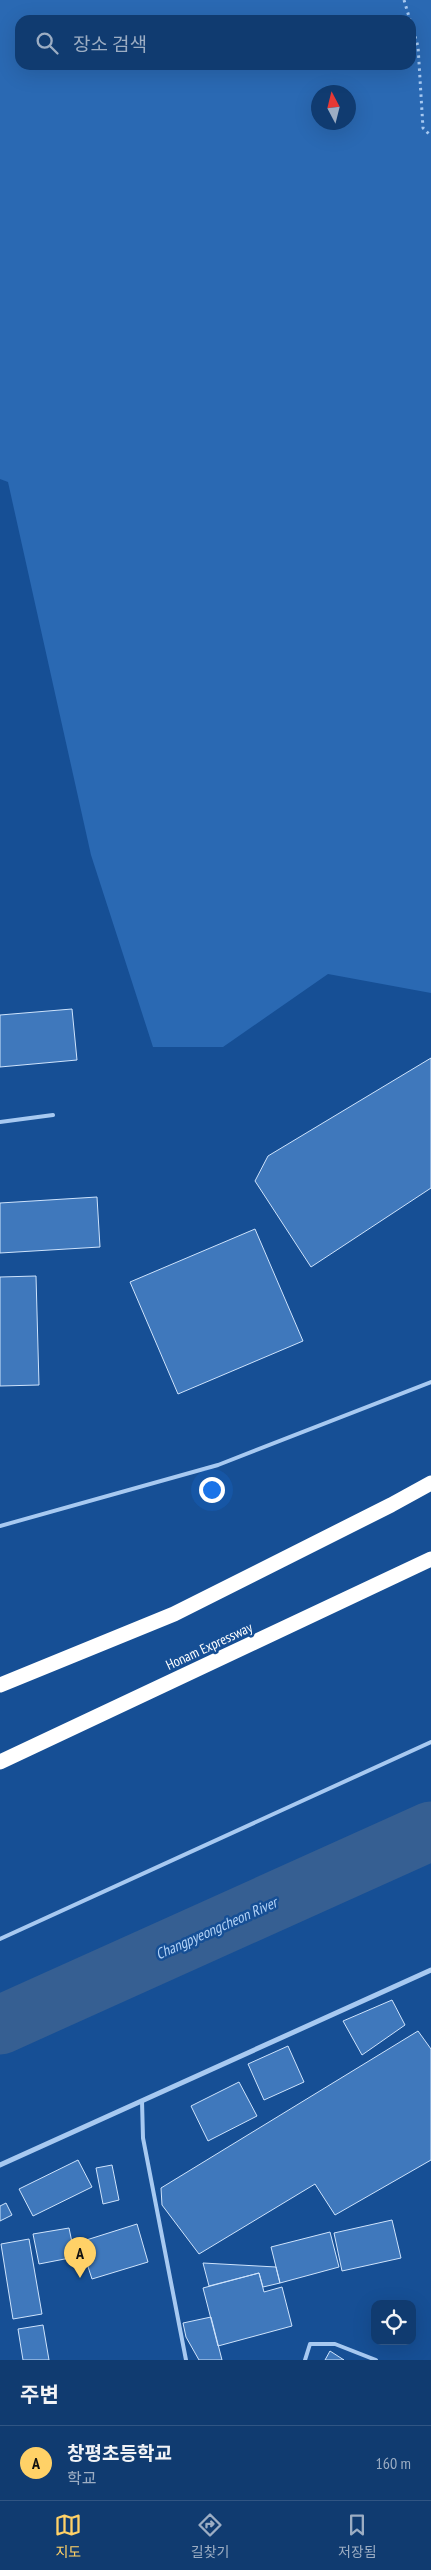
<!DOCTYPE html>
<html lang="ko">
<meta charset="utf-8">
<style>
:root{--surface:#103b70;--page:#1e4678;--text:#f1f3f6;--muted:#9cadc3;--line:#305583;--accent:#ffd167}
body{margin:0;font-family:"PT Sans Narrow","Noto Sans KR",sans-serif;background:var(--page);color:var(--text)}
.controls{position:absolute;right:15px;bottom:15px;display:grid;overflow:hidden;border-radius:10px;box-shadow:0 5px 20px #0002}
.controls button{width:45px;height:45px;display:grid;place-items:center;padding:0;border:0;border-bottom:1px solid var(--line);background:var(--surface);color:var(--text);font:25px sans-serif}
.compass{position:absolute;left:311px;top:85px;width:45px;height:45px;border-radius:50%;background:var(--surface);box-shadow:0 5px 20px #0002;rotate:353deg}
.you{position:absolute;left:211px;top:1489px;width:18px;height:18px;margin:-12px;border:4px solid #fff;border-radius:50%;background:#1a73e8;box-shadow:0 0 0 8px #1a73e833}
.badge{display:grid;place-items:center;width:32px;height:32px;border-radius:50%;background:var(--accent);color:#111;font-size:16px;font-weight:700}
.pin{position:absolute;translate:-50% -41px;filter:drop-shadow(0 1px 2px #0008)}
.pin::after{content:'';position:absolute;top:26px;width:18px;height:15px;background:inherit;clip-path:polygon(0 0,100% 0,50% 100%)}
.list{margin:0;padding:0;list-style:none}
h2{display:flex;justify-content:space-between;align-items:center;height:65px;margin:0;padding:0 20px;font-size:21px}
h2 small{font-size:16px;font-weight:400;color:var(--muted)}
.list li{display:grid;grid-template-columns:32px 1fr auto;gap:15px;align-items:center;box-sizing:border-box;height:75px;padding:0 20px;border-top:1px solid var(--line)}
.list b{display:block;font-size:19px;white-space:nowrap}
.list p{margin:0;font-size:16px;white-space:nowrap;color:var(--muted)}
.list em{font-size:16px;font-style:normal;color:var(--muted)}
.icon{flex:none;width:28px;height:28px;fill:none;stroke:currentColor;stroke-width:2;stroke-linecap:round;stroke-linejoin:round}
.map{position:relative;flex:none;width:431px;height:2360px;overflow:hidden}
.search{position:absolute;background:var(--surface);box-shadow:0 5px 20px #0002;left:15px;right:15px;top:15px;height:55px;display:flex;align-items:center;gap:12px;box-sizing:border-box;padding:0 18px;border-radius:15px;color:var(--muted);font-size:19px}
.sheet{height:140px;background:var(--surface)}
nav{display:flex;justify-content:space-around;align-items:center;box-sizing:border-box;height:70px;border-top:1px solid var(--line);background:var(--surface);font-size:14px;color:var(--muted)}
nav a{display:grid;justify-items:center;gap:2px}
nav .on{color:var(--accent)}
.map>svg:first-child{display:block}
.green{fill:#2a69b3;fill-rule:evenodd}
.lines{fill:none;stroke-linecap:round;stroke-linejoin:round}
.river{stroke:#365f92;stroke-width:59}
.building{fill:#3f78bc;stroke:#cee3fc}
.path{stroke:#a7c9f1;stroke-width:3;stroke-dasharray:2.5 4;stroke-linecap:butt}
.service{stroke:#a7c9f1;stroke-width:4}
.minor{stroke:#a7c9f1;stroke-width:5}
.motorway{stroke:#fff;stroke-width:15}
.labels{text-anchor:middle;dominant-baseline:central;stroke-width:5;stroke-linejoin:round;paint-order:stroke}
.street-label{font-size:14px;fill:#fff;stroke:#164f95}
.water-label{font-size:15px;font-style:italic;fill:#b3d3f8;stroke:#164f95}
</style>
<div class="map">
<svg width="431" height="2360" viewBox="0 0 431 2360">
<rect width="100%" height="100%" fill="#164f95"/>
<path class="green" d="M 0,0 L 431,0 L 431,993 L 328,974 L 223,1047 L 153,1047 L 91,855 L 8,482 L 0,479 ZM 20,20 L 411,20 L 411,65 L 20,65 ZM 318,92 L 348,92 L 348,122 L 318,122 Z"/>
<g class="lines">
<path class="river" d="M 0,2025 L 431,1831"/>
</g>
<path class="building" d="M 72,1009 L 77,1060 L 0,1067 L 0,1015 Z
M 431,1058 L 431,1188 L 311,1267 L 255,1181 L 268,1156 Z
M 97,1197 L 100,1247 L 0,1253 L 0,1203 Z
M 255,1229 L 303,1341 L 178,1394 L 130,1282 Z
M 36,1276 L 39,1385 L 0,1386 L 0,1277 Z
M 392,2000 L 405,2025 L 362,2055 L 343,2021 Z
M 418,2031 L 431,2049 L 431,2160 L 335,2215 L 315,2184 L 199,2254 L 162,2205 L 161,2188 Z
M 288,2046 L 304,2082 L 264,2100 L 248,2064 Z
M 239,2082 L 257,2116 L 208,2141 L 191,2106 Z
M 78,2160 L 92,2187 L 33,2216 L 19,2189 Z
M 112,2165 L 119,2200 L 103,2204 L 96,2168 Z
M 6,2203 L 12,2215 L 0,2221 L 0,2206 Z
M 392,2220 L 401,2258 L 342,2271 L 334,2233 Z
M 137,2224 L 148,2262 L 92,2279 L 80,2242 Z
M 69,2228 L 75,2257 L 39,2264 L 33,2234 Z
M 330,2232 L 339,2267 L 280,2283 L 271,2247 Z
M 29,2239 L 42,2314 L 13,2319 L 1,2244 Z
M 203,2263 L 276,2267 L 280,2283 L 263,2287 L 259,2273 L 209,2286 Z
M 259,2273 L 264,2292 L 282,2287 L 292,2326 L 218,2346 L 203,2288 Z
M 211,2317 L 222,2360 L 199,2360 L 186,2337 L 183,2323 Z
M 43,2325 L 49,2360 L 23,2360 L 18,2329 Z
M 330,2351 L 344,2360 L 325,2360 Z"/>
<g class="lines">
<path class="path" d="M 404,0 L 410,20
M 411,24 L 418,46 L 423,128 L 431,136"/>
<path class="service" d="M 0,1122 L 53,1115
M 0,1526 L 218,1465 L 431,1382
M 0,1939 L 431,1742
M 142,2101 L 143,2138 L 186,2360
M 305,2360 L 310,2344 L 335,2344 L 376,2360"/>
<path class="minor" d="M 0,2165 L 431,1970"/>
<path class="motorway" d="M 0,1685 L 174,1614 L 391,1505 L 431,1483
M 0,1762 L 431,1559"/>
</g>
<g class="labels">
<g class="street-label">
<text transform="translate(209 1646) rotate(-25)">Honam Expressway</text>
</g>
<g class="water-label">
<text transform="translate(216 1928) rotate(-24)">Changpyeongcheon River</text>
</g>
</g>
</svg>
<div class="controls">
<button><svg class="icon" aria-label="locate" viewBox="0 0 24 24"><circle cx="12" cy="12" r="6"/><path d="M12 2v4M12 18v4M2 12h4M18 12h4"/></svg></button>
</div>
<svg class="compass" viewBox="-18 -18 36 36"><path d="M0-13l5 13h-10z" fill="#e53935"/><path d="M0 13l5-13h-10z" fill="#9cadc3"/></svg>
<div class="you"></div>
<div class="pin badge" style="left:80px;top:2278px">A</div>
<div class="search"><svg class="icon" aria-label="search" viewBox="0 0 24 24"><circle cx="10" cy="10" r="6"/><path d="M15 15l6 6"/></svg>장소 검색</div>
</div>
<section class="sheet">
<h2>주변<small></small></h2>
<ul class="list">
<li><span class="badge">A</span><div><b>창평초등학교</b><p>학교</p></div><em>160 m</em></li>
</ul>
</section>
<nav>
<a class="on"><svg class="icon" aria-label="map" viewBox="0 0 24 24"><path d="M3 6l6-2 6 2 6-2v14l-6 2-6-2-6 2zM9 4v14M15 6v14"/></svg>지도</a>
<a><svg class="icon" aria-label="directions" viewBox="0 0 24 24"><path d="M12 3l9 9-9 9-9-9zM9 14v-3h6M13 9l2 2-2 2"/></svg>길찾기</a>
<a><svg class="icon" aria-label="saved" viewBox="0 0 24 24"><path d="M7 4h10v16l-5-4-5 4z"/></svg>저장됨</a>
</nav>
